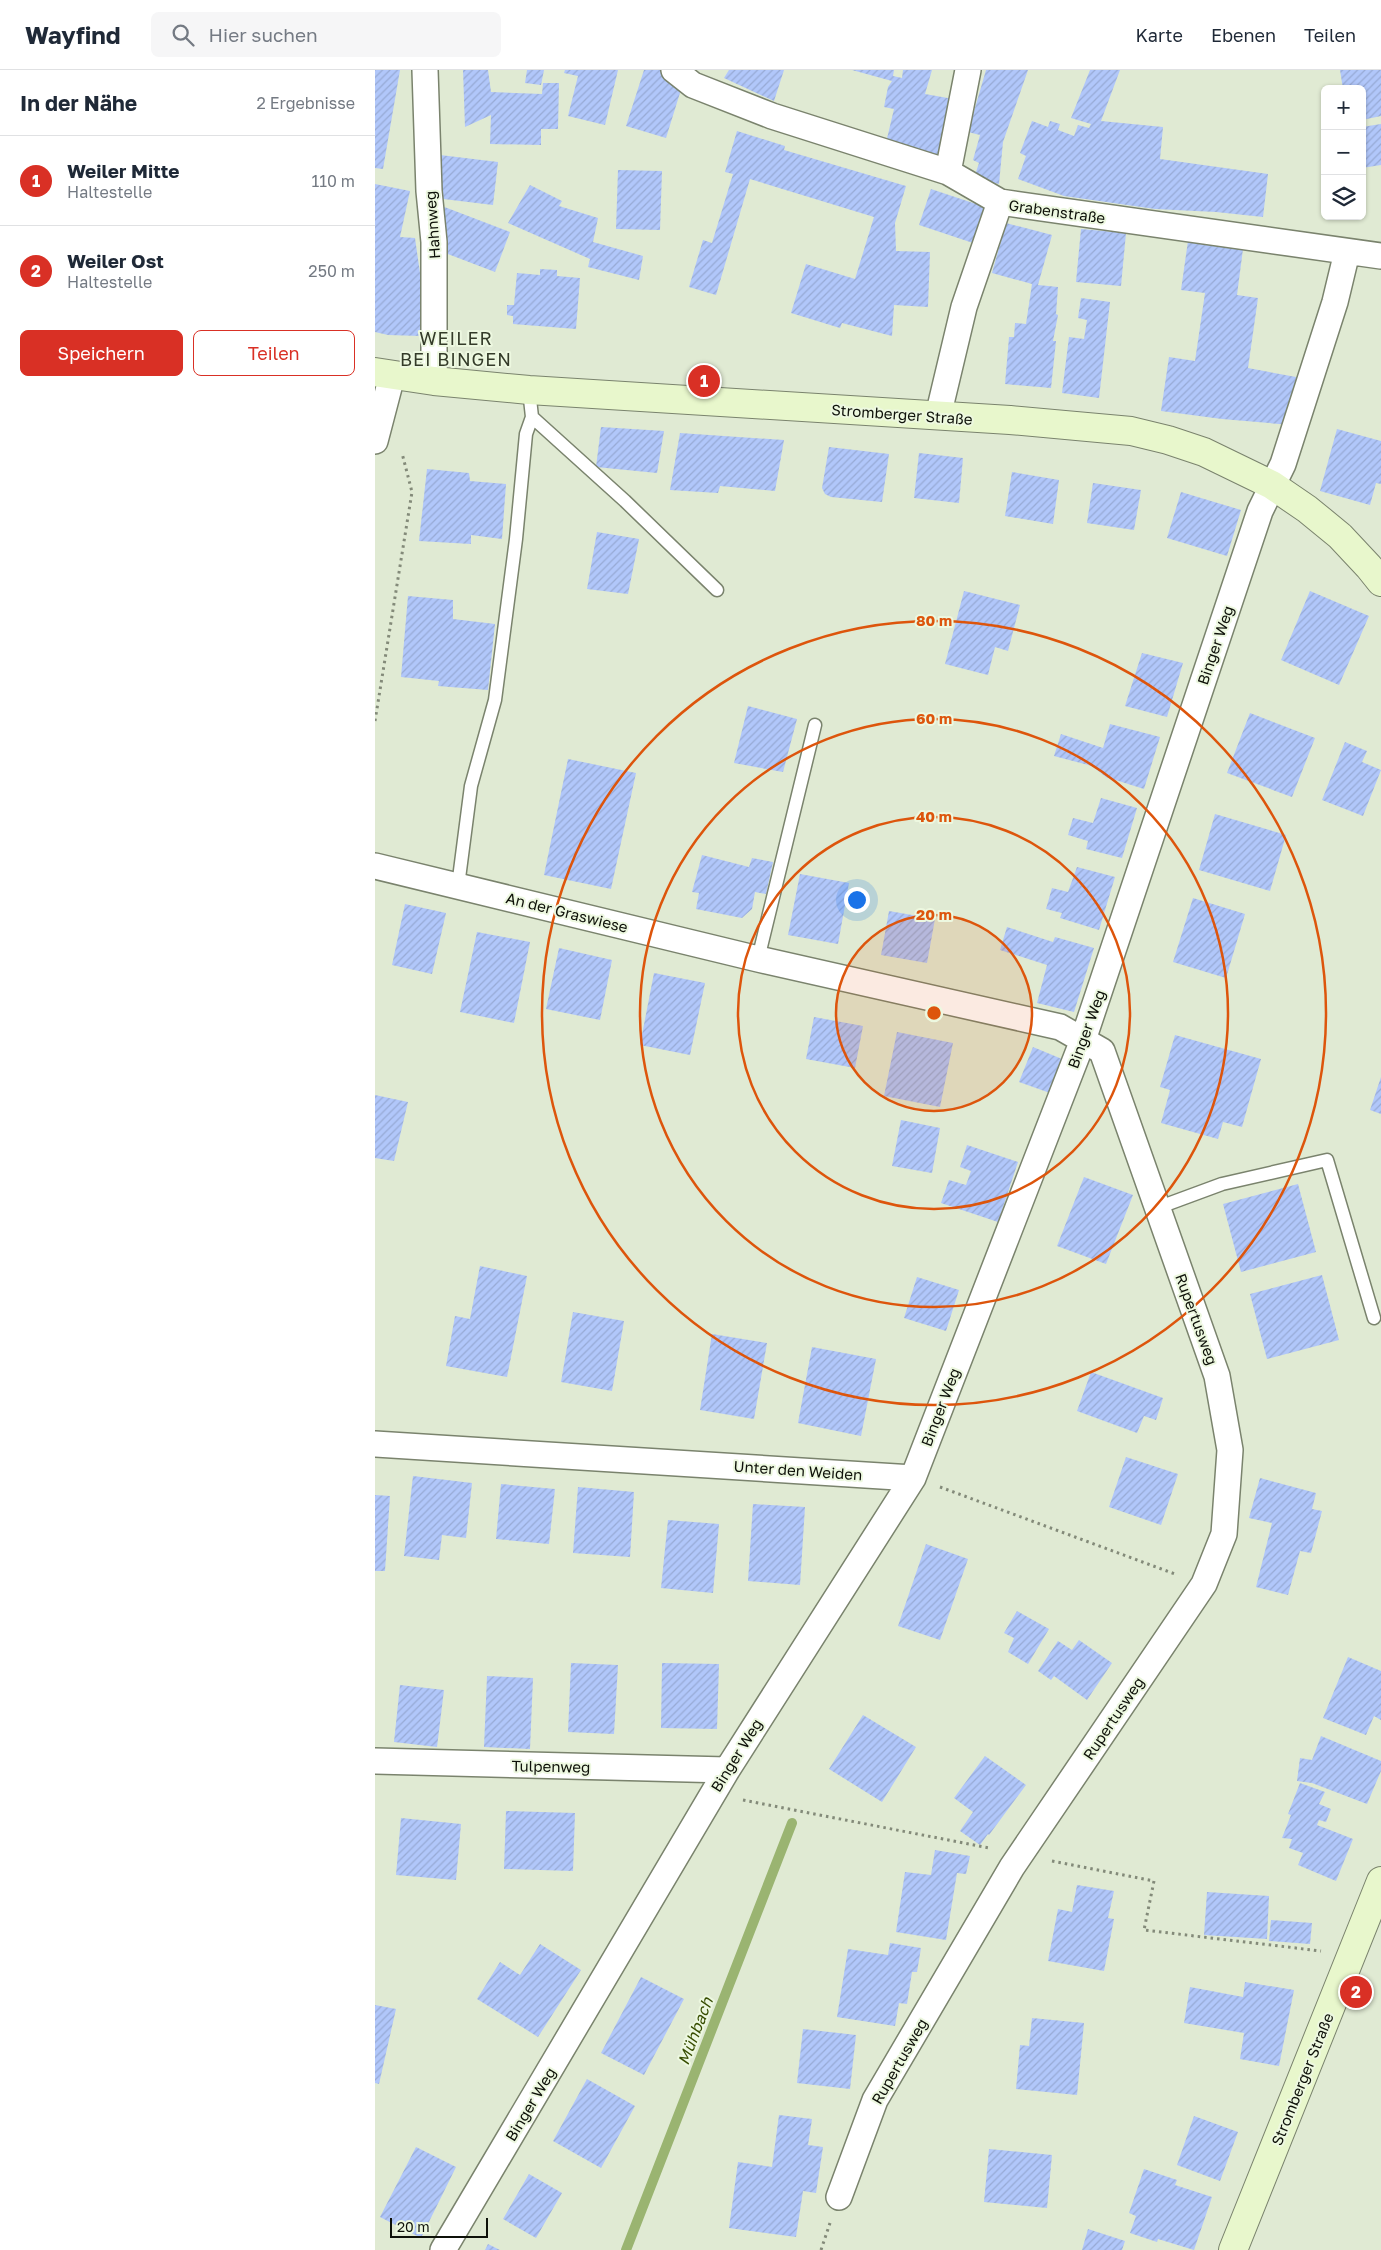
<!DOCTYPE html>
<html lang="de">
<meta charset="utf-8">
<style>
:root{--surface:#fff;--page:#f6f6f7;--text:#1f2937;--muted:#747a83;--line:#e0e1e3;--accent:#d93025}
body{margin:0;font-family:"Golos Text",sans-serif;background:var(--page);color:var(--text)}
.controls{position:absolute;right:15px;top:15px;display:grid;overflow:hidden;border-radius:8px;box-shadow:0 1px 4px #0004}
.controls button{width:45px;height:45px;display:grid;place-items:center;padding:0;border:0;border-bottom:1px solid var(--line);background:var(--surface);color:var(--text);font:25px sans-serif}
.scale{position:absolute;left:15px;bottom:12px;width:98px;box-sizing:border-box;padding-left:5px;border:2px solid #0e1109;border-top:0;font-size:14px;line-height:18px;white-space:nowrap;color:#0e1109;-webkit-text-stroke:4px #edf8e0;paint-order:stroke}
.you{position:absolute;left:481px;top:829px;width:18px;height:18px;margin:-12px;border:4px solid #fff;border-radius:50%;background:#1a73e8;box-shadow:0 0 0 8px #1a73e833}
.badge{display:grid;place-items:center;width:32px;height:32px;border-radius:50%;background:var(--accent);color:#fff;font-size:16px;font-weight:700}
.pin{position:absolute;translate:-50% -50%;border:2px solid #fff;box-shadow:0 1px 5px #0006}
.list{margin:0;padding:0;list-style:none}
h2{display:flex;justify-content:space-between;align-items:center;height:65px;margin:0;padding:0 20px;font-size:21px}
h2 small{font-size:16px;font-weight:400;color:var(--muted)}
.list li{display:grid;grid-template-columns:32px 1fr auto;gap:15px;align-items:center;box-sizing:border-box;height:90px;padding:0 20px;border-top:1px solid var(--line)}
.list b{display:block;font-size:19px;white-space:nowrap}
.list p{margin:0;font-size:16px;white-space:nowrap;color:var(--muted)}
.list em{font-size:16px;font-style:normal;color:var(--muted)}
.actions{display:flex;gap:10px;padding:15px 20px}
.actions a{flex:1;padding:11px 0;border:1px solid var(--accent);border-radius:8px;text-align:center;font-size:18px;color:var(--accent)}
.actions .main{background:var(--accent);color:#fff}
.icon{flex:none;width:28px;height:28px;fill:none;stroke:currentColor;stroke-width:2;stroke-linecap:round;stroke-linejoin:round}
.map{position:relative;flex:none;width:1006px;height:2180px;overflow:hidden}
header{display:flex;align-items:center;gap:30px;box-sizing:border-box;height:70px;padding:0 25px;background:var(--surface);border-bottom:1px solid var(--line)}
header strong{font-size:24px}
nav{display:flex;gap:28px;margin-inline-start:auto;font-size:18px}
.search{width:350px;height:45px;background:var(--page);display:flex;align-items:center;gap:12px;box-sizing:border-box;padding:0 18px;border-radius:8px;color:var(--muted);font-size:19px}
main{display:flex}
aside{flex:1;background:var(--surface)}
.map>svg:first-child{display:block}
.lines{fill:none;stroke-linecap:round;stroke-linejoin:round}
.stream{stroke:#9ab471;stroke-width:10}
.building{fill:url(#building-hatch)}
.lane-casing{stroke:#7a836d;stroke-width:15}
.street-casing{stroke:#7a836d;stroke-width:28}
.secondary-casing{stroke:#7a836d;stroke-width:30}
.path{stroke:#838a79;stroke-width:3;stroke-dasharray:2.5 4;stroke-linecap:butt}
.lane{stroke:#fff;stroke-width:12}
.street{stroke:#fff;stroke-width:25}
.secondary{stroke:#e8f7cc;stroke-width:28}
.ring{fill:none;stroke:#dd550c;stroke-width:2.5}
.labels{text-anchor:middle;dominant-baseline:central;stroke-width:4;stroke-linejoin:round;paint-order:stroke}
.street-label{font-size:15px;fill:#0e1109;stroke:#edf8e0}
.water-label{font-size:16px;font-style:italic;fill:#374d00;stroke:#edf8e0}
.quarter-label{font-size:18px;letter-spacing:1px;fill:#343b29;stroke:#edf8e0}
.centre{fill:#dd550c;stroke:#edf8e0;stroke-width:2.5}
.ring-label{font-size:15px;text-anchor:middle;font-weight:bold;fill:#dd550c;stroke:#edf8e0;stroke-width:4;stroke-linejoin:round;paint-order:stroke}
</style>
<header>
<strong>Wayfind</strong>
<div class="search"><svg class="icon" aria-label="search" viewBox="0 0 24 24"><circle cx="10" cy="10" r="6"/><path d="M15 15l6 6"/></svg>Hier suchen</div>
<nav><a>Karte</a><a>Ebenen</a><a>Teilen</a></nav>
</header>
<main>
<aside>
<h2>In der Nähe<small>2 Ergebnisse</small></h2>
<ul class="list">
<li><span class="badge">1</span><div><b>Weiler Mitte</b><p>Haltestelle</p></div><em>110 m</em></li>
<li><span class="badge">2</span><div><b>Weiler Ost</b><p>Haltestelle</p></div><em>250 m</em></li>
</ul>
<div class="actions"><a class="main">Speichern</a><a>Teilen</a></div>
</aside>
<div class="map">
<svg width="1006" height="2180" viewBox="0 0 1006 2180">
<defs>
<pattern id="building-hatch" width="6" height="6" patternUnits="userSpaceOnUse" patternTransform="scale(1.25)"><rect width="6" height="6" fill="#b1c7fa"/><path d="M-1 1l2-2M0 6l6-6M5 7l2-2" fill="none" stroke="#97aad5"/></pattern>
</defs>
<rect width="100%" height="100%" fill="#e0ead3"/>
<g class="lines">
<path class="stream" d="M 251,2180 L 417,1753"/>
</g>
<path class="building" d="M 0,0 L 25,0 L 8,99 L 0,98 Z
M 88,0 L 113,0 L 116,22 L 167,24 L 168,13 L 184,13 L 183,59 L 166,59 L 166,75 L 115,74 L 116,45 L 90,57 Z
M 152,0 L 169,0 L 166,15 L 150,13 Z
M 190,0 L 243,0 L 230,55 L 193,46 L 203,6 L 189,3 Z
M 269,0 L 287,0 L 309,10 L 291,68 L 251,56 Z
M 354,0 L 409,0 L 399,31 L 349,8 Z
M 477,0 L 519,0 L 518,6 L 527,8 L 528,0 L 557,0 L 550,24 L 584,30 L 568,91 L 510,77 L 519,39 L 509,37 L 513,17 L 517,11 Z
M 611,0 L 653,0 L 628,72 L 624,114 L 599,108 L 604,93 L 598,90 L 605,65 L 593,62 Z
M 715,0 L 745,0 L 726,51 L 788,57 L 785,89 L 893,104 L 888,147 L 841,142 L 780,139 L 689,126 L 643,109 L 651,86 L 645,83 L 657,51 L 673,57 L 675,51 L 685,54 L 683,60 L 699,66 L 703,55 L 714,58 L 716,54 L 696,48 Z
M 965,0 L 1006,0 L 1006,46 L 987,50 L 987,19 L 968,19 Z
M 1006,54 L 1006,95 L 987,98 L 987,57 Z
M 362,61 L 410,76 L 409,80 L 531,116 L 520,153 L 521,181 L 555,182 L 553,237 L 519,235 L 517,266 L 467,253 L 465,258 L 416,243 L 431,194 L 480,209 L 499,147 L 375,109 L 341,225 L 314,217 L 328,170 L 337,173 L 358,104 L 350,102 Z
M 65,85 L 123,92 L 118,135 L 60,128 Z
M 243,100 L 287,101 L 285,160 L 241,159 Z
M 0,114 L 35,121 L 25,167 L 40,168 L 47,217 L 45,266 L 13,265 L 0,262 Z
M 155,115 L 187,131 L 184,136 L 223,148 L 218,172 L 268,186 L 264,210 L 213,197 L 215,189 L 133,153 Z
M 556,119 L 613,138 L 601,174 L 544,155 Z
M 59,133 L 135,162 L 120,202 L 65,181 Z
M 631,153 L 677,165 L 663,215 L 683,217 L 681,244 L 683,245 L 678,271 L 681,271 L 676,318 L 630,314 L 634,267 L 639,267 L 640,253 L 651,254 L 657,214 L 617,203 Z
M 706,159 L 751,163 L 746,216 L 701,212 Z
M 813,171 L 868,179 L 862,225 L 883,228 L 873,298 L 921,307 L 916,355 L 847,349 L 786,341 L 794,287 L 820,291 L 830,223 L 806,220 Z
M 165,199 L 182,200 L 182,206 L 205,208 L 201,259 L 138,254 L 138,246 L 132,245 L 132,235 L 139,235 L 142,203 L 165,205 Z
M 706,228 L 735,232 L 724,328 L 687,323 L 694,267 L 709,269 L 712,250 L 703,248 Z
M 226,357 L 289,361 L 282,403 L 221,397 Z
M 962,359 L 1006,371 L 1006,414 L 1001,413 L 995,435 L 945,421 Z
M 305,363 L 409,370 L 400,421 L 345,416 L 343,423 L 295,420 Z
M 454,377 L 514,384 L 507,432 L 456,427 L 450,424 L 447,418 Z
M 544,383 L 588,388 L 584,433 L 539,428 Z
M 52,399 L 94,403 L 95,411 L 131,414 L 127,469 L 96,465 L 96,474 L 44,471 Z
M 637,402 L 684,410 L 678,454 L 630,446 Z
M 718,413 L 766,420 L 759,460 L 712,453 Z
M 806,422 L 866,440 L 852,486 L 792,468 Z
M 222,462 L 264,469 L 253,524 L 212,519 Z
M 589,521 L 645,535 L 633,581 L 620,577 L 613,605 L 570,594 Z
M 935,521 L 994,546 L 964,615 L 906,590 Z
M 33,526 L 78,530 L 78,549 L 120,554 L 113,620 L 63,616 L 64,611 L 26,607 Z
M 767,583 L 808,593 L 792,647 L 750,636 Z
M 373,636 L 422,649 L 408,702 L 359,693 Z
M 875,643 L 940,668 L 917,727 L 852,703 Z
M 735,654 L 785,667 L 769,719 L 731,707 L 717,696 L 679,686 L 686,664 L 728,678 Z
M 970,672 L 992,681 L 987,692 L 1006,700 L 988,746 L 947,730 Z
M 193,689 L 261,703 L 236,819 L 169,805 Z
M 726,728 L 762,738 L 747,788 L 711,779 L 713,771 L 693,765 L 698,748 L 718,753 Z
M 840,744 L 911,765 L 895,821 L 824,800 Z
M 327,785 L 374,797 L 377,788 L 398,792 L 391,824 L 380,822 L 377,839 L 367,848 L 321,839 L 324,823 L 317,822 Z
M 702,797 L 740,807 L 724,860 L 685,848 L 687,843 L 671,839 L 677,818 L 693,822 Z
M 425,804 L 474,813 L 463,874 L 413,865 Z
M 818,828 L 870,844 L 851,908 L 798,892 Z
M 30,834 L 71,843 L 57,904 L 17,895 Z
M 514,841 L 560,849 L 552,893 L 506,885 Z
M 632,857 L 678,872 L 680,867 L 719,878 L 699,942 L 662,933 L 672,895 L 625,880 Z
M 102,862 L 155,872 L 139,953 L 85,942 Z
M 184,878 L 237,890 L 225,950 L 171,939 Z
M 279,903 L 330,913 L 315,985 L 265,975 Z
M 439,947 L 488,956 L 480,998 L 431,989 Z
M 522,962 L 578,973 L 565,1037 L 509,1026 Z
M 800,965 L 886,989 L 867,1057 L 848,1052 L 843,1069 L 786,1053 L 795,1020 L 785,1017 Z
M 658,977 L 687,989 L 675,1023 L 644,1012 Z
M 1006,1007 L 1006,1044 L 995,1040 Z
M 0,1025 L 33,1032 L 19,1091 L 0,1088 Z
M 526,1050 L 565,1058 L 557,1103 L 517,1096 Z
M 592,1075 L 643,1092 L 623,1152 L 566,1133 L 574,1110 L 591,1115 L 596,1101 L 585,1097 Z
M 709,1107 L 758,1125 L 731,1194 L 682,1176 Z
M 923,1114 L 941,1182 L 866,1202 L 848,1134 Z
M 105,1196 L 152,1206 L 132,1307 L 71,1296 L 80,1246 L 95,1249 Z
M 947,1205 L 964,1270 L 892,1289 L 875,1224 Z
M 542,1207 L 584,1220 L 571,1261 L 529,1248 Z
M 198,1242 L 249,1251 L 237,1321 L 186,1312 Z
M 337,1264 L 392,1273 L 379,1349 L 325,1340 Z
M 437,1277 L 501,1289 L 486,1366 L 423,1353 Z
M 716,1302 L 788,1328 L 781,1350 L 769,1346 L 762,1363 L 702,1341 Z
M 751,1387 L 803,1404 L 786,1455 L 734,1437 Z
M 38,1406 L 97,1413 L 91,1468 L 67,1465 L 64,1490 L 29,1486 Z
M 885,1408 L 941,1423 L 937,1439 L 947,1441 L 936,1483 L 925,1481 L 913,1525 L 881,1517 L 897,1453 L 874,1448 Z
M 126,1414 L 180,1419 L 174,1474 L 121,1469 Z
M 203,1417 L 259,1422 L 255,1487 L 198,1483 Z
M 0,1425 L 15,1426 L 10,1501 L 0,1501 Z
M 378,1434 L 430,1437 L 425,1515 L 373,1511 Z
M 293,1450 L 344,1454 L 338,1523 L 286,1518 Z
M 551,1474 L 593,1489 L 565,1570 L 523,1556 Z
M 642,1541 L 674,1559 L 653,1594 L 633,1582 L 639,1568 L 629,1563 Z
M 704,1570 L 737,1593 L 712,1630 L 679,1606 L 676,1610 L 663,1601 L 683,1571 L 697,1580 Z
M 973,1587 L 1006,1601 L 1006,1650 L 999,1646 L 991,1665 L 948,1648 Z
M 196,1593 L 243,1595 L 239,1664 L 193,1662 Z
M 287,1593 L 344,1594 L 342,1659 L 286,1658 Z
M 112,1606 L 158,1608 L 155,1679 L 109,1677 Z
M 25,1615 L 69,1620 L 62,1677 L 19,1672 Z
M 488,1645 L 541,1677 L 507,1732 L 454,1699 Z
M 946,1666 L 1006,1691 L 1006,1701 L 992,1734 L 937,1713 L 922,1711 L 925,1688 L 937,1690 Z
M 610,1686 L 651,1715 L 614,1765 L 613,1764 L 605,1775 L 585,1761 L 598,1742 L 579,1728 Z
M 925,1713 L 950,1722 L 944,1734 L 956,1739 L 951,1752 L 944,1750 L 942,1755 L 978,1769 L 961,1811 L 923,1795 L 928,1783 L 914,1778 L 917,1769 L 907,1768 L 916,1745 L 913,1744 Z
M 131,1741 L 200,1743 L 198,1801 L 129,1799 Z
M 26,1748 L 86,1754 L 81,1810 L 21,1805 Z
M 560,1780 L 595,1786 L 591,1804 L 582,1803 L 571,1870 L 521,1862 L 530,1802 L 556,1805 Z
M 702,1815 L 739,1821 L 733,1848 L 739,1849 L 729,1901 L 673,1891 L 683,1839 L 697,1842 Z
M 832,1822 L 894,1826 L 892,1869 L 829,1865 Z
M 896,1850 L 937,1853 L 935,1874 L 894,1871 Z
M 515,1873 L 546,1878 L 542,1902 L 537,1902 L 532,1934 L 524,1933 L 520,1956 L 462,1947 L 473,1879 L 513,1885 Z
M 165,1874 L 206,1900 L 163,1967 L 102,1929 L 125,1892 L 145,1905 Z
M 266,1907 L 309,1929 L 269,2005 L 226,1983 Z
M 870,1912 L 919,1920 L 904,1996 L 865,1989 L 869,1963 L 809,1953 L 815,1917 L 868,1927 Z
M 0,1935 L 21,1939 L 4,2014 L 0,2013 Z
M 657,1948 L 709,1953 L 702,2025 L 641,2019 L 645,1975 L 654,1976 Z
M 428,1959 L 481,1965 L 475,2019 L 422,2013 Z
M 212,2009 L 260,2036 L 226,2098 L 178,2071 Z
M 404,2045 L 437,2049 L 433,2075 L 448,2077 L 441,2123 L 428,2121 L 421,2167 L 354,2158 L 363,2092 L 397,2097 Z
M 819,2046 L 863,2062 L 845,2111 L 802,2095 Z
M 41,2077 L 81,2097 L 46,2168 L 5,2147 Z
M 614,2079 L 677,2085 L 672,2138 L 609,2132 Z
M 769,2099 L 802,2110 L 800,2115 L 837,2127 L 819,2180 L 783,2169 L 782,2172 L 755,2163 L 761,2146 L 754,2143 Z
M 154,2104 L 187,2123 L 161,2168 L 128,2149 Z
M 713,2159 L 750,2171 L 747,2180 L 707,2180 Z
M 113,2174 L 125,2180 L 110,2180 Z"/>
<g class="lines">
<g class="lane-casing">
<path id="lane" d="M 154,320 L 157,347 L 250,431 L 342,520
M 83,816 L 96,716 L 120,630 L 141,469 L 151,364 L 157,347
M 383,889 L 440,655
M 782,1138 L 847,1114 L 952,1090 L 999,1248"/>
</g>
<g class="street-casing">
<path id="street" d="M 50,0 L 54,121 L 59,172 L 59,311
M 299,0 L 318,15 L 397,46 L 573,102 L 625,132 L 1006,186
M 573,102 L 593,0
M 563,346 L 589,237 L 625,132
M 0,371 L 17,306
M 0,796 L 383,889 L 685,957 L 727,981 L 842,1306 L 855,1380 L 849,1464 L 829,1514 L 637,1797 L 500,2030 L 464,2127
M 0,1374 L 538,1408
M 0,1691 L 352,1700
M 68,2180 L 352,1700 L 538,1408 L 708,970 L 885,441 L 908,394 L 960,232 L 972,182"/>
</g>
<g class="secondary-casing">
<path id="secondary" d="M 0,302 L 59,311 L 154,320 L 635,350 L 756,361 L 793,370 L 829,382 L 897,415 L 932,439 L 965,466 L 994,497 L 1006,512
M 858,2180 L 1006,1811"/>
</g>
<path class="path" d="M 0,651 L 37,422 L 27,383
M 565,1417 L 800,1504
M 368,1730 L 614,1778
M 677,1791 L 779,1811 L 769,1860 L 946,1881
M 446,2180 L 455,2153"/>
<use href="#lane" class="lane"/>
<use href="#street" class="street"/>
<use href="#secondary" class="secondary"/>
</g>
<circle cx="559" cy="943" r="98" fill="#dd550c" fill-opacity=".12"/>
<g class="ring">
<circle cx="559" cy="943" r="98"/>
<circle cx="559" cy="943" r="196"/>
<circle cx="559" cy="943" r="294"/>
<circle cx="559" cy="943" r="392"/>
</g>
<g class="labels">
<g class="street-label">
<text transform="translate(682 141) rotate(8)">Grabenstraße</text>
<text transform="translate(57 155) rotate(-94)">Hahnweg</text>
<text transform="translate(527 344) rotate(4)">Stromberger Straße</text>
<text transform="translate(840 575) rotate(-71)">Binger Weg</text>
<text transform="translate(192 842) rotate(14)">An der Graswiese</text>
<text transform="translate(711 959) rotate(-70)">Binger Weg</text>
<text transform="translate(822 1249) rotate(70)">Rupertusweg</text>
<text transform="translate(565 1337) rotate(-69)">Binger Weg</text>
<text transform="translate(423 1400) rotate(4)">Unter den Weiden</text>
<text transform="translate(738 1648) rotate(-56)">Rupertusweg</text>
<text transform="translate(361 1685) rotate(-58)">Binger Weg</text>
<text transform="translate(176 1696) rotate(1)">Tulpenweg</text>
<text transform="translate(524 1991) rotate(-60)">Rupertusweg</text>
<text transform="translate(927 2009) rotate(-68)">Stromberger Straße</text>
<text transform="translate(155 2034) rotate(-59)">Binger Weg</text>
</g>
<g class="water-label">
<text transform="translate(320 1961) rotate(-69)">Mühbach</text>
</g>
<g class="quarter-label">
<text x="81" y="268">WEILER<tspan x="81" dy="21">BEI BINGEN</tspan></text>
</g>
</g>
<circle cx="559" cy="943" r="8" class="centre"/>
<g class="ring-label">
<text x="559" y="556">80 m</text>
<text x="559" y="654">60 m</text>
<text x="559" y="752">40 m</text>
<text x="559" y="850">20 m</text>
</g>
</svg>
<div class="controls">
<button>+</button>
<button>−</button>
<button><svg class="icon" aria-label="layers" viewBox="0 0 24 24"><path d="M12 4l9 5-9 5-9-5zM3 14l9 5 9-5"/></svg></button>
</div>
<div class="scale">20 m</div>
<div class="you"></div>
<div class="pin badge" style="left:329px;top:311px">1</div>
<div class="pin badge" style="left:981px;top:1922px">2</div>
</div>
</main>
